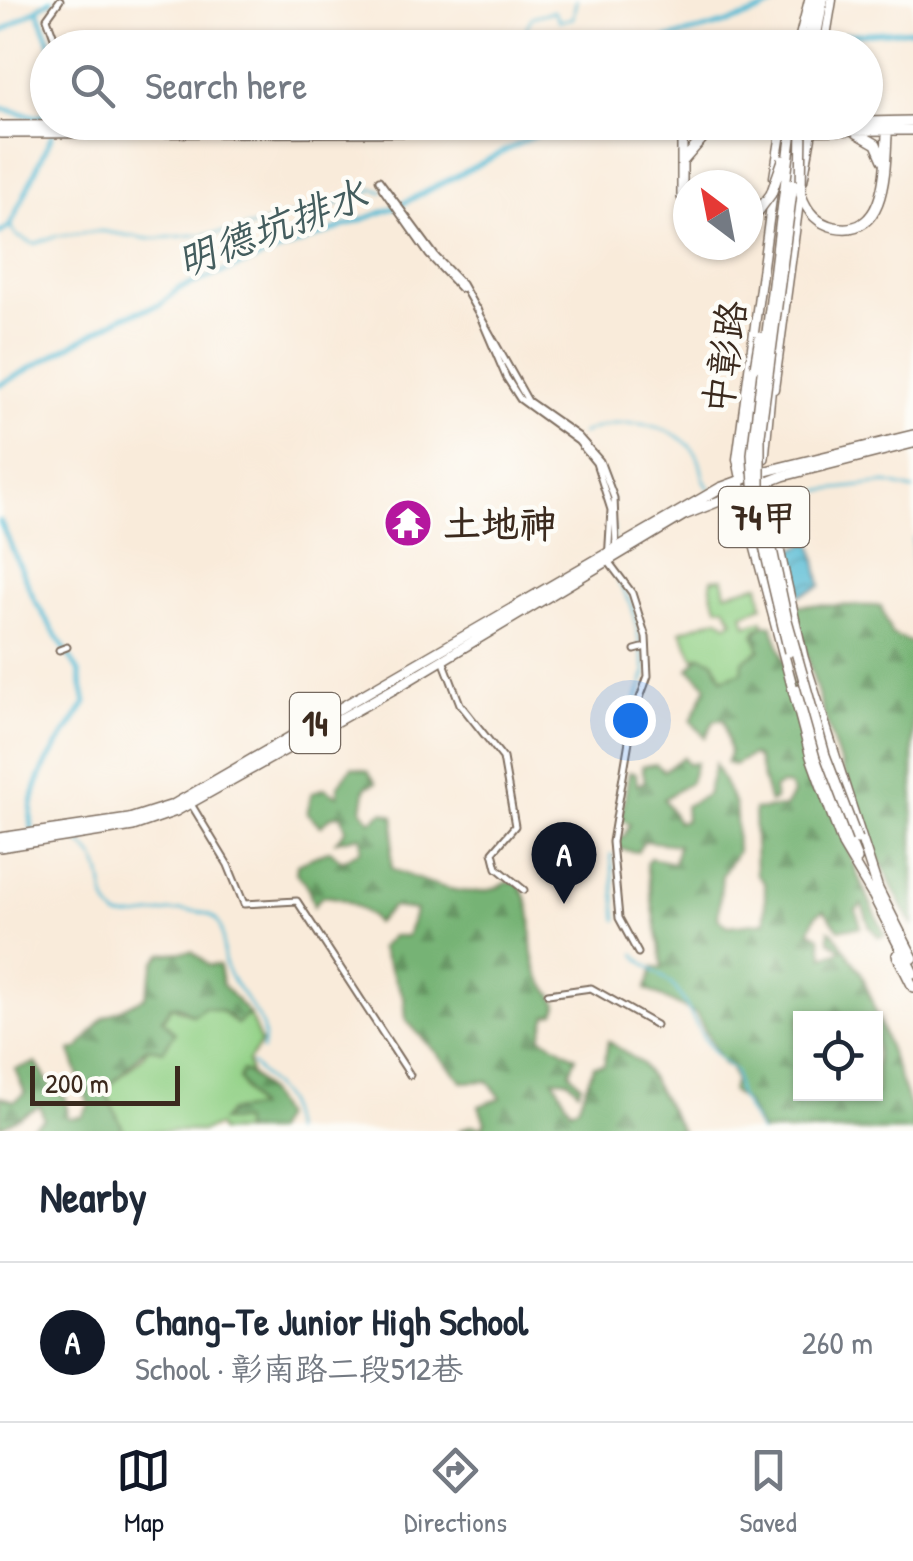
<!DOCTYPE html>
<meta charset="utf-8">
<style>
:root{--surface:#fff;--page:#f6f6f7;--text:#1f2937;--muted:#747a83;--line:#e0e1e3;--accent:#111827}
body{margin:0;font-family:"Patrick Hand","LXGW WenKai TC",sans-serif;background:var(--page);color:var(--text)}
.controls{position:absolute;right:30px;bottom:30px;display:grid;overflow:hidden;border-radius:0px;box-shadow:0 2px 8px #0004}
.controls button{width:90px;height:90px;display:grid;place-items:center;padding:0;border:0;border-bottom:2px solid var(--line);background:var(--surface);color:var(--text);font:50px sans-serif}
.compass{position:absolute;left:673px;top:170px;width:90px;height:90px;border-radius:50%;background:var(--surface);box-shadow:0 2px 8px #0004;rotate:328deg}
.scale{position:absolute;left:30px;bottom:25px;width:150px;box-sizing:border-box;padding-left:10px;border:5px solid #3b2a1e;border-top:0;font-size:28px;line-height:35px;white-space:nowrap;color:#3b2a1e;-webkit-text-stroke:8px #fdfcf7;paint-order:stroke}
.you{position:absolute;left:630px;top:720px;width:35px;height:35px;margin:-25px;border:8px solid #fff;border-radius:50%;background:#1a73e8;box-shadow:0 0 0 15px #1a73e833}
.badge{display:grid;place-items:center;width:65px;height:65px;border-radius:50%;background:var(--accent);color:#fff;font-size:32px;font-weight:700}
.pin{position:absolute;translate:-50% -82px;filter:drop-shadow(0 2px 5px #0008)}
.pin::after{content:'';position:absolute;top:52px;width:35px;height:30px;background:inherit;clip-path:polygon(0 0,100% 0,50% 100%)}
.list{margin:0;padding:0;list-style:none}
h2{display:flex;justify-content:space-between;align-items:center;height:130px;margin:0;padding:0 40px;font-size:42px}
h2 small{font-size:32px;font-weight:400;color:var(--muted)}
.list li{display:grid;grid-template-columns:65px 1fr auto;gap:30px;align-items:center;box-sizing:border-box;height:160px;padding:0 40px;border-top:2px solid var(--line)}
.list b{display:block;font-size:38px;white-space:nowrap}
.list p{margin:0;font-size:32px;white-space:nowrap;color:var(--muted)}
.list em{font-size:32px;font-style:normal;color:var(--muted)}
.icon{flex:none;width:55px;height:55px;fill:none;stroke:currentColor;stroke-width:2;stroke-linecap:round;stroke-linejoin:round}
.map{position:relative;flex:none;width:913px;height:1131px;overflow:hidden}
.search{position:absolute;background:var(--surface);box-shadow:0 2px 8px #0004;left:30px;right:30px;top:30px;height:110px;display:flex;align-items:center;gap:25px;box-sizing:border-box;padding:0 35px;border-radius:55px;color:var(--muted);font-size:38px}
.sheet{height:290px;background:var(--surface)}
nav{display:flex;justify-content:space-around;align-items:center;box-sizing:border-box;height:140px;border-top:2px solid var(--line);background:var(--surface);font-size:28px;color:var(--muted)}
nav a{display:grid;justify-items:center;gap:5px}
nav .on{color:var(--accent)}
.map>svg:first-child{display:block}
.grass{fill:#93d187;stroke:#677e52;stroke-width:2.5}
.forest{fill:url(#forest-firs);stroke:#586e49;stroke-width:2.5;fill-rule:evenodd}
.water{fill:url(#water-waves);stroke:#487279;stroke-width:2.5}
.lines{fill:none;stroke-linecap:round;stroke-linejoin:round}
.stream{stroke:#56bbd4;stroke-width:2.5}
.canal{stroke:#56bbd4;stroke-width:5}
.street-casing{stroke:#7e6e60;stroke-width:9}
.secondary-casing{stroke:#7e6e60;stroke-width:11}
.primary-casing{stroke:#7e6e60;stroke-width:12}
.street{stroke:#fff;stroke-width:5}
.secondary{stroke:#fff;stroke-width:8}
.primary{stroke:#fff;stroke-width:9}
.primary-bridge-casing{stroke:#7e6e60;stroke-width:12;stroke-linecap:butt}
.primary-bridge{stroke:#fff;stroke-width:9}
.labels{text-anchor:middle;dominant-baseline:central;stroke-width:9;stroke-linejoin:round;paint-order:stroke}
.shield{fill:#fdfcf7;stroke:#75695f;stroke-width:2.5}
.shield-label{font-size:35px;font-weight:bold;fill:#3b2a1e}
.street-label{font-size:38px;fill:#3b2a1e;stroke:#fdfcf7}
.poi-label{font-size:38px;font-weight:bold;fill:#3b2a1e;stroke:#fdfcf7;text-anchor:start}
.water-label{font-size:40px;font-style:italic;fill:#445d5e;stroke:#fdfcf7}
</style>
<div class="map">
<svg width="913" height="1131" viewBox="0 0 913 1131">
<defs>
<pattern id="forest-firs" width="22" height="20" patternUnits="userSpaceOnUse" patternTransform="scale(2.5)"><rect width="22" height="20" fill="#76b374"/><path d="M5 1l3.5 6h-7zM16 11l3.5 6h-7z" fill="#62925f"/></pattern>
<pattern id="water-waves" width="16" height="10" patternUnits="userSpaceOnUse" patternTransform="scale(2.5)"><rect width="16" height="10" fill="#56bbd4"/><path d="M0 5q4-4 8 0t8 0" fill="none" stroke="#4898ab"/></pattern>
</defs>
<rect width="100%" height="100%" fill="#fdfcf7"/>
<filter id="ink" filterUnits="userSpaceOnUse"><feTurbulence type="fractalNoise" baseFrequency=".01" numOctaves="2"/><feDisplacementMap in="SourceGraphic" scale="20" xChannelSelector="R" yChannelSelector="G"/><feConvolveMatrix kernelMatrix="1 2 1 2 8 2 1 2 1" color-interpolation-filters="sRGB"/></filter>
<filter id="wash" filterUnits="userSpaceOnUse"><feTurbulence type="fractalNoise" baseFrequency=".0048" numOctaves="4" result="noise"/><feDisplacementMap in="SourceGraphic" scale="40" xChannelSelector="R" yChannelSelector="G"/><feGaussianBlur stdDeviation="2.25" result="paint"/><feColorMatrix in="noise" values="0 0 0 0 0 0 0 0 0 0 0 0 0 0 0 0 0 1.4 0 .05"/><feComposite in="paint" operator="in"/></filter>
<g filter="url(#wash)">
<rect width="100%" height="100%" fill="#f9ebda"/>
<path class="grass" d="M 723,578 L 726,593 L 759,584 L 763,606 L 743,614 L 746,625 L 763,620 L 764,625 L 756,629 L 761,650 L 743,672 L 722,679 L 718,669 L 700,656 L 694,658 L 681,631 L 718,618 L 728,625 L 733,621 L 725,606 L 718,607 C 713,598 709,590 712,579 Z
M 171,1006 L 193,1015 L 204,1006 L 222,1011 L 237,1024 L 249,1014 L 261,1043 L 248,1061 L 250,1074 L 242,1071 L 243,1087 L 257,1109 L 222,1120 L 243,1121 L 243,1131 L 220,1131 L 217,1126 L 201,1131 L 124,1131 L 105,1090 L 143,1056 Z"/>
<path class="forest" d="M 794,605 L 881,606 L 892,635 L 913,643 L 913,927 C 857,824 822,720 794,605 Z
M 764,625 L 772,625 L 858,876 L 885,935 L 879,937 L 870,927 L 862,904 L 856,910 L 861,927 L 839,929 L 824,910 L 816,915 L 810,930 L 820,937 L 824,957 L 842,950 L 829,940 L 829,930 L 834,933 L 862,974 L 913,1116 L 913,1130 L 761,1131 L 746,1103 L 731,1091 L 735,1080 L 731,1069 L 722,1063 L 696,1014 L 646,989 L 653,968 L 663,968 L 646,864 L 650,858 L 674,863 L 678,845 L 644,841 L 637,852 L 619,849 L 617,838 L 624,836 L 630,824 L 621,819 L 629,772 L 636,773 L 637,785 L 645,781 L 642,766 L 656,764 L 664,771 L 683,757 L 688,764 L 696,763 L 690,782 L 664,799 L 678,822 L 686,820 L 685,806 L 707,795 L 715,764 L 735,805 L 736,817 L 737,852 L 722,875 L 718,918 L 728,926 L 765,922 L 765,884 L 756,873 L 754,810 L 785,807 L 793,794 L 789,786 L 781,785 L 774,789 L 775,800 L 770,803 L 757,758 L 752,755 L 734,765 L 726,763 L 730,753 L 724,720 L 715,720 L 705,737 L 691,721 L 707,686 L 689,669 L 700,656 L 714,661 L 722,679 L 742,672 L 743,661 L 760,650 L 754,634 ZM 800,1018 L 876,1018 L 876,1094 L 800,1094 Z
M 352,767 L 368,771 L 376,783 L 366,787 L 362,810 L 371,821 L 383,812 L 394,816 C 397,834 388,850 392,869 C 426,882 474,905 508,882 L 519,884 C 539,917 527,931 535,964 C 539,983 552,990 558,1006 L 555,1013 L 547,1015 L 541,1037 L 576,1057 L 570,1072 L 581,1085 L 578,1091 L 569,1080 L 553,1079 L 571,1110 L 578,1106 L 594,1066 L 604,1065 L 608,1041 L 642,1064 L 682,1131 L 458,1131 L 471,1125 L 482,1127 L 485,1122 L 479,1106 L 501,1098 L 488,1081 L 463,1082 L 406,1020 L 404,997 L 380,948 L 392,936 L 407,936 L 416,910 L 392,907 L 376,923 C 366,909 339,894 321,897 L 314,906 L 306,883 L 296,873 L 297,864 L 330,850 L 342,861 L 361,850 L 361,836 L 336,841 L 346,830 L 342,816 L 333,815 L 321,826 L 307,813 L 312,793 L 324,788 L 338,796 L 338,785 Z
M 192,951 L 208,965 L 219,965 L 222,984 L 249,1014 L 237,1024 L 222,1011 L 205,1007 L 193,1015 L 181,1007 L 171,1006 L 162,1019 L 175,1033 L 163,1051 L 147,1047 L 105,1090 L 124,1131 L 25,1131 L 44,1119 L 40,1106 L 0,1127 L 0,1097 L 15,1101 L 25,1093 L 15,1069 L 36,1063 L 52,1088 L 66,1098 L 68,1118 L 82,1117 L 89,1105 L 70,1051 L 78,1049 L 103,1018 L 145,997 L 155,962 L 162,954 Z
M 242,1071 C 260,1077 273,1100 282,1117 L 274,1131 L 243,1131 L 242,1121 L 221,1121 L 229,1111 L 257,1108 L 239,1079 Z"/>
<path class="water" d="M 812,541 L 821,586 L 800,595 L 783,554 Z"/>
<g class="lines">
<path class="stream" d="M 517,48 L 511,38 L 523,34 L 532,17 L 554,11 L 560,21 L 573,18 L 576,0
M 10,226 L 17,236 L 34,244 L 56,236 L 101,231 L 149,239 L 230,232 L 349,201 L 374,189 L 383,192
M 582,434 C 615,416 669,420 694,451 C 704,462 699,476 709,488
M 601,472 L 612,503
M 777,496 L 887,483 L 913,490
M 913,539 L 913,570
M 613,542 L 613,525
M 612,571 L 632,606 L 646,673 L 632,713
M 76,840 C 117,869 91,895 118,917 C 147,920 175,905 204,913 C 230,919 219,948 226,967 C 235,995 273,1017 262,1050
M 611,854 L 617,920
M 635,954 C 646,969 667,976 678,992 C 696,1019 705,1053 735,1071 L 738,1094 L 759,1131
M 252,1064 L 285,1100 L 292,1131"/>
<path class="canal" d="M 38,11 L 52,48
M 0,33 L 51,0
M 843,35 L 913,30
M 630,48 C 670,37 748,23 782,0
M 780,48 L 787,46
M 0,108 L 37,117 L 48,112
M 0,233 L 10,226 L 52,135
M 0,385 L 124,316 L 160,305 L 178,289 L 396,207 L 538,134
M 0,521 L 35,601 L 79,672 L 86,703 C 63,740 24,782 32,828"/>
</g>
</g>
<g filter="url(#ink)">
<g class="lines">
<g class="street-casing">
<path id="street" d="M 58,48 L 47,18 L 60,0
M 379,180 L 436,257 L 462,284 L 528,401 L 578,436 L 600,461 L 614,498 L 616,546
M 382,188 L 429,255 L 461,289
M 477,309 L 506,377 L 520,399 L 578,441 L 596,463 L 611,510 L 608,561 L 632,593 L 646,637 L 648,676 L 633,717 L 612,842 L 619,918 L 638,953
M 59,650 L 67,647
M 635,650 L 646,647
M 443,660 L 460,704 L 503,758 L 515,826 L 493,852 L 497,868 L 524,890
M 191,804 L 228,865 L 244,904 L 297,901 L 410,1075
M 548,994 L 591,988 L 656,1025"/>
</g>
<g class="secondary-casing">
<path id="secondary" d="M 797,48 L 809,0
M 824,48 L 832,0
M 774,177 L 782,127
M 803,181 L 813,126
M 774,389 L 800,195
M 740,474 L 737,459 L 773,191"/>
</g>
<g class="primary-casing">
<path id="primary" d="M 807,48 L 815,0
M 814,48 L 823,0
M 686,122 L 859,122
M 866,122 L 913,121
M 0,126 L 674,122
M 682,130 L 682,197 L 688,213
M 0,133 L 913,130
M 857,133 L 876,144 L 883,160
M 683,161 L 708,132
M 793,184 L 799,142
M 801,195 C 807,211 816,223 834,227 C 892,239 884,156 888,122
M 755,367 L 740,490 L 811,757 L 843,845 L 872,894
M 764,458 L 771,384
M 763,478 L 803,657 L 879,892
M 799,689 L 833,801 L 857,859
M 0,838 L 129,819 L 173,805 L 720,488 L 766,471 L 913,435
M 0,847 L 133,826 L 176,811 L 394,689 L 684,515 L 783,476 L 913,443
M 878,889 L 913,958
M 871,891 L 913,973
M 897,955 L 913,987"/>
</g>
<use href="#street" class="street"/>
<use href="#secondary" class="secondary"/>
<use href="#primary" class="primary"/>
<g class="primary-bridge-casing">
<path id="primary-bridge" d="M 793,184 L 760,435 L 760,493 L 787,620 L 825,755 L 857,839
M 801,195 L 802,122
M 751,221 L 771,194 L 783,160
M 755,367 L 760,337
M 789,652 L 756,513 L 752,454 L 793,122"/>
</g>
<use href="#primary-bridge" class="primary-bridge"/>
</g>
</g>
<defs>
<g id="temple-disc" transform="scale(2.5)"><circle r="9.5" fill="#b5179e" stroke="#fdfcf7"/><path d="M0-6L5-2H3V0L6.5 2.5H4V6H1.5V3h-3V6H-4V2.5H-6.5L-3 0V-2H-5Z" fill="#fff"/></g>
</defs>
<g fill-rule="evenodd">
<use href="#temple-disc" x="408" y="523"/>
</g>
<g class="labels">
<g class="shield">
<rect x="719" y="487" width="90" height="60" rx="8"/>
<rect x="290" y="693" width="50" height="60" rx="8"/>
</g>
<g class="shield-label">
<text x="764" y="517">74甲</text>
<text x="315" y="723">14</text>
</g>
<g class="street-label">
<text transform="translate(724 357) rotate(-82)">中彰路</text>
</g>
<g class="poi-label">
<text x="443" y="523">土地神</text>
</g>
<g class="water-label">
<text transform="translate(271 227) rotate(-21)">明德坑排水</text>
</g>
</g>
</svg>
<div class="controls">
<button><svg class="icon" aria-label="locate" viewBox="0 0 24 24"><circle cx="12" cy="12" r="6"/><path d="M12 2v4M12 18v4M2 12h4M18 12h4"/></svg></button>
</div>
<svg class="compass" viewBox="-18 -18 36 36"><path d="M0-13l5 13h-10z" fill="#e53935"/><path d="M0 13l5-13h-10z" fill="#747a83"/></svg>
<div class="scale">200 m</div>
<div class="you"></div>
<div class="pin badge" style="left:564px;top:904px">A</div>
<div class="search"><svg class="icon" aria-label="search" viewBox="0 0 24 24"><circle cx="10" cy="10" r="6"/><path d="M15 15l6 6"/></svg>Search here</div>
</div>
<section class="sheet">
<h2>Nearby<small></small></h2>
<ul class="list">
<li><span class="badge">A</span><div><b>Chang-Te Junior High School</b><p>School · 彰南路二段512巷</p></div><em>260 m</em></li>
</ul>
</section>
<nav>
<a class="on"><svg class="icon" aria-label="map" viewBox="0 0 24 24"><path d="M3 6l6-2 6 2 6-2v14l-6 2-6-2-6 2zM9 4v14M15 6v14"/></svg>Map</a>
<a><svg class="icon" aria-label="directions" viewBox="0 0 24 24"><path d="M12 3l9 9-9 9-9-9zM9 14v-3h6M13 9l2 2-2 2"/></svg>Directions</a>
<a><svg class="icon" aria-label="saved" viewBox="0 0 24 24"><path d="M7 4h10v16l-5-4-5 4z"/></svg>Saved</a>
</nav>
